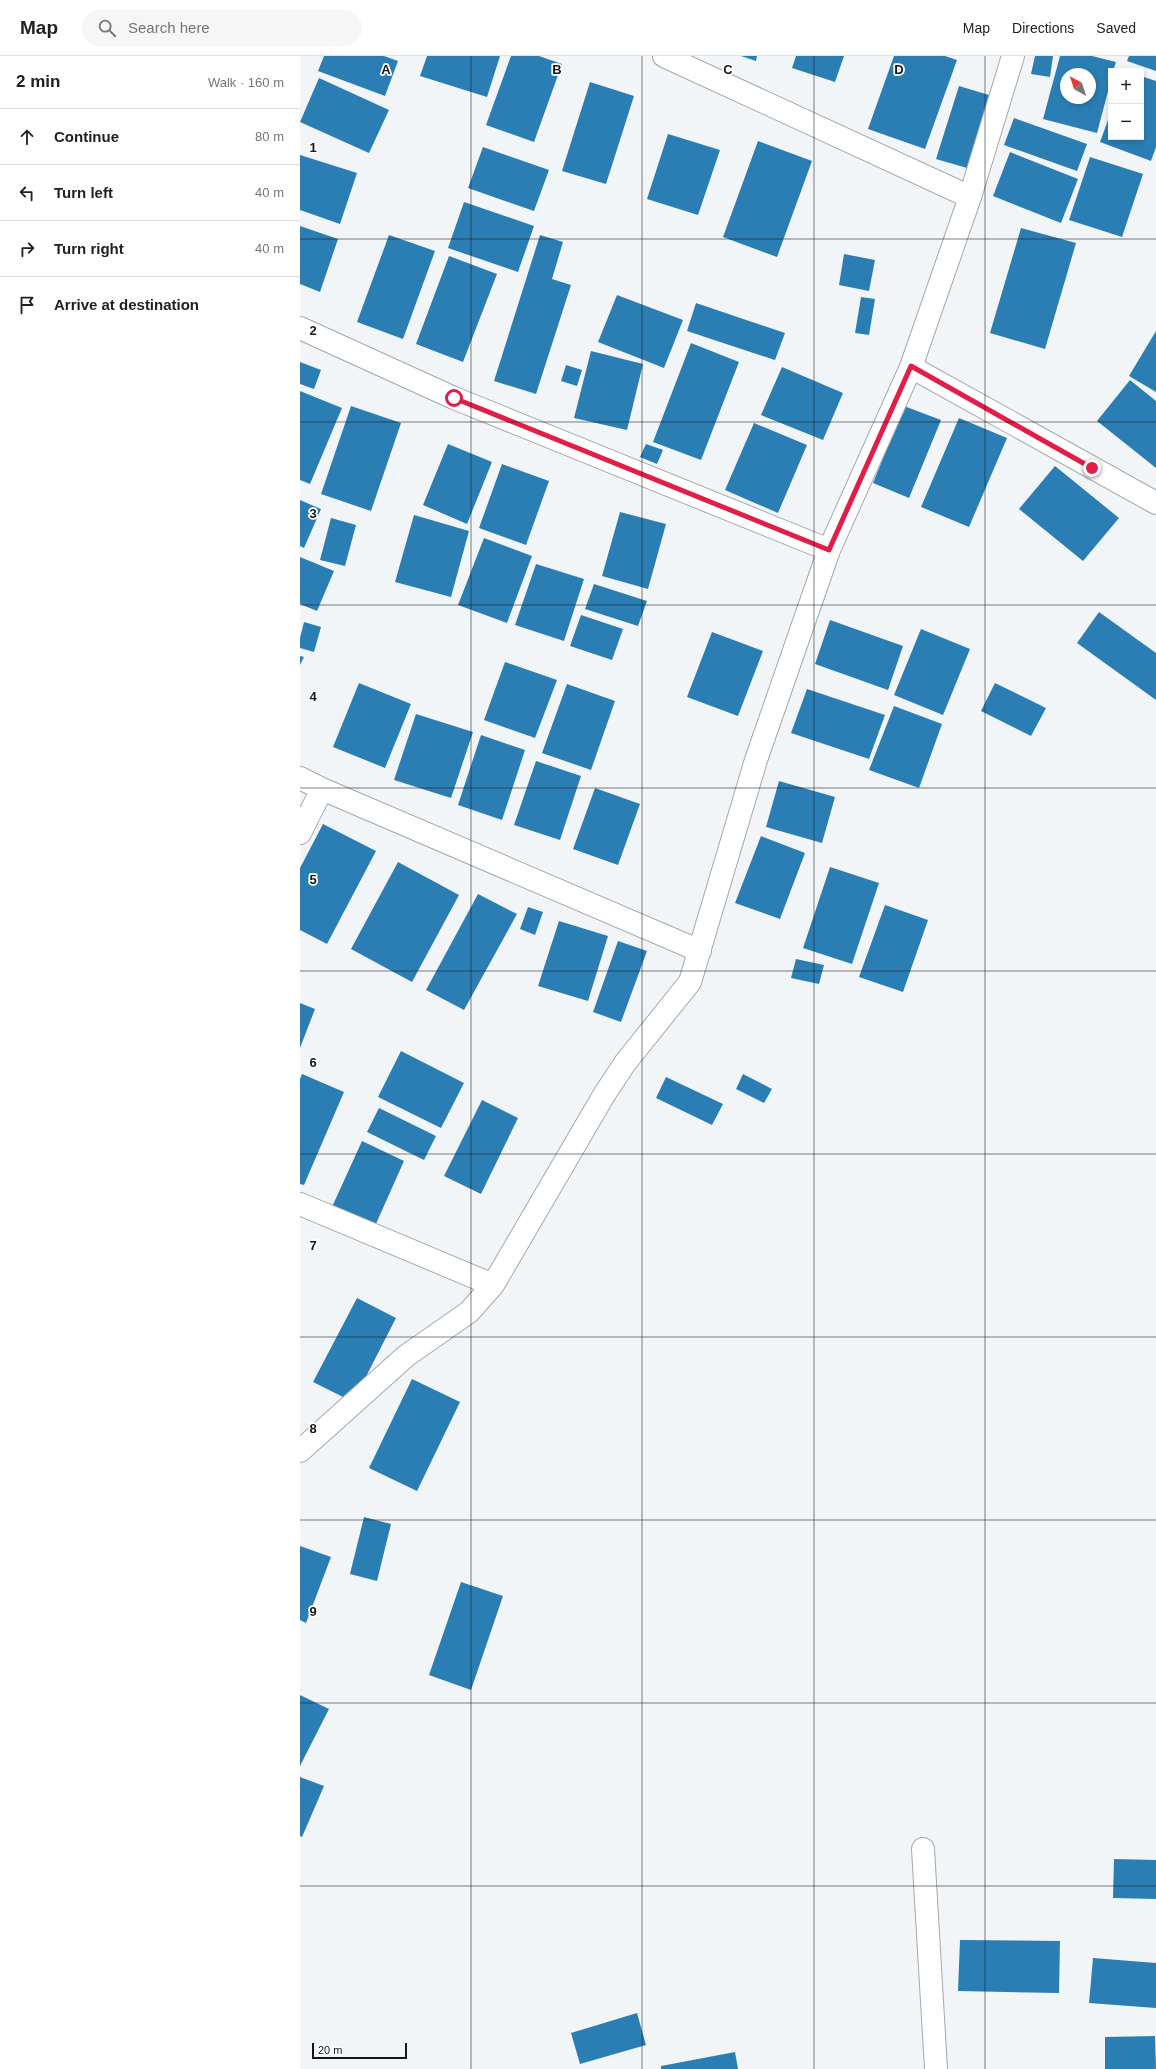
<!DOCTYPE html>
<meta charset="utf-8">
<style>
:root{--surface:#fff;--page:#f6f6f6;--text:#202124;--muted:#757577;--line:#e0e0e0}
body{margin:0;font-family:Helvetica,sans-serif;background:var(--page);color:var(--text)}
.controls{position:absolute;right:12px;top:12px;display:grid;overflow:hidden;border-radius:0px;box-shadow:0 2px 6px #0003}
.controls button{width:36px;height:36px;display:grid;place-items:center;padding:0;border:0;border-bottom:1px solid var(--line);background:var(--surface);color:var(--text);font:20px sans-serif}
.compass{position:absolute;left:760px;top:12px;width:36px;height:36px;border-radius:50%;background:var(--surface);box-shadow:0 2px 6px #0003;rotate:320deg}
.scale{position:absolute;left:12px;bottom:10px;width:95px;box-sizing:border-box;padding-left:4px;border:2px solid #151617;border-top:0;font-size:11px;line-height:14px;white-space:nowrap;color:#151617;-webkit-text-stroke:3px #fff;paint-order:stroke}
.stop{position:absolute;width:12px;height:12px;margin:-9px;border:3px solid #e11d48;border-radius:50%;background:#fff}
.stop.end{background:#e11d48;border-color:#fff;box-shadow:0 1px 4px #0008}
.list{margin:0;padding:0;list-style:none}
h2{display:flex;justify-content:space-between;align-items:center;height:52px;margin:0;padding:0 16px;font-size:17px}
h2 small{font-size:13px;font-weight:400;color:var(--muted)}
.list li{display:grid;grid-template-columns:26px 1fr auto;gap:12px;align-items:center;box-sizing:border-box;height:56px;padding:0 16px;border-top:1px solid var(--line)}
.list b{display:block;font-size:15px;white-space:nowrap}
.list em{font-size:13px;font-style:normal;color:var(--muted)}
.icon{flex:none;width:22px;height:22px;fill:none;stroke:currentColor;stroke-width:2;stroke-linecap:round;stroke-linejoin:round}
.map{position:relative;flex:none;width:856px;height:2013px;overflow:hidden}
header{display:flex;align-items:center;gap:24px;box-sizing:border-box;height:56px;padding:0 20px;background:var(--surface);border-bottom:1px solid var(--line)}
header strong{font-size:19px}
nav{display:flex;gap:22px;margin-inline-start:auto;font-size:14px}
.search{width:280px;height:36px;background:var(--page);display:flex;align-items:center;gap:10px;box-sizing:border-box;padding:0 14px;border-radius:22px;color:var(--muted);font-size:15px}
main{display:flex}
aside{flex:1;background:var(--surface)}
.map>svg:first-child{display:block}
.building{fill:#2b7eb4;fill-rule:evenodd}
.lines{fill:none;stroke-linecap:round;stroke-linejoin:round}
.minor-casing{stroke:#a5a8ab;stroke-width:24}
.minor{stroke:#fff;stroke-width:22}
.route{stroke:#e11d48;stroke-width:5}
.grid{fill:none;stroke:#151617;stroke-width:1;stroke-opacity:0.55}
.grid-label{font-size:13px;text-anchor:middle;font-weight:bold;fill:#151617;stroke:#fff;stroke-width:3.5;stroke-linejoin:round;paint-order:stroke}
</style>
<header>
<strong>Map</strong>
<div class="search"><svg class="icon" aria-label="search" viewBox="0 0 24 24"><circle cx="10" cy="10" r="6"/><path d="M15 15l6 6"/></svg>Search here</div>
<nav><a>Map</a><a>Directions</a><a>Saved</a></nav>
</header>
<main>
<aside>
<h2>2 min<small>Walk · 160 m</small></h2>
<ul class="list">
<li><svg class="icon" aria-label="ahead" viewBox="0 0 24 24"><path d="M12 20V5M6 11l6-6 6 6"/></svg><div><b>Continue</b></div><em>80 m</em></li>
<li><svg class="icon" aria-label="left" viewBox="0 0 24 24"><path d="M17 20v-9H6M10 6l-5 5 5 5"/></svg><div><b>Turn left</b></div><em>40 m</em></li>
<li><svg class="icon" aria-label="right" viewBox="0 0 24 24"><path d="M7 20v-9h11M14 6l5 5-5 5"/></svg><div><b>Turn right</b></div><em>40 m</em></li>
<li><svg class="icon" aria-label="arrive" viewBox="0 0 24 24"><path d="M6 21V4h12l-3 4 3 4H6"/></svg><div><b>Arrive at destination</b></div></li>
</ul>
</aside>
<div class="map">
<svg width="856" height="2013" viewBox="0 0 856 2013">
<rect width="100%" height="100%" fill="#f2f5f8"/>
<path class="building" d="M 24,0 L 84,0 L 98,5 L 85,40 L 18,15 Z
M 127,0 L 200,0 L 187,41 L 120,20 Z
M 211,0 L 239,0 L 262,8 L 234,86 L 186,69 Z
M 441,0 L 457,0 L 456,5 Z
M 496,0 L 544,0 L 535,26 L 492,12 Z
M 594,0 L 645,0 L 657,4 L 625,93 L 568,73 Z
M 735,0 L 753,0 L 750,21 L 731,18 Z
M 760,0 L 792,0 L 816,6 L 813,15 L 811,15 L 811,24 L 797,77 L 743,63 ZM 766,18 L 790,18 L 790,42 L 766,42 Z
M 829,0 L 856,0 L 856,15 L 827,5 Z
M 841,20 L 856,25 L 856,91 L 851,105 L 800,86 L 811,56 L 811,81 L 841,81 Z
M 19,22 L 89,54 L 69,97 L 0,66 Z
M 290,26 L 334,40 L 306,128 L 262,115 Z
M 659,30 L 689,39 L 667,112 L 636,103 Z
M 714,62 L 787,88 L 777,115 L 704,89 Z
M 368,78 L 420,94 L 398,159 L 347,143 Z
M 458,85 L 512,105 L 477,201 L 423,181 Z
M 183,91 L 249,114 L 234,155 L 168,132 Z
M 710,96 L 778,123 L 761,167 L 693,140 Z
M 0,99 L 57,117 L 40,168 L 0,154 Z
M 790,101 L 843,118 L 822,181 L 769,164 Z
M 164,146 L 234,170 L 218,216 L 148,192 Z
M 0,170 L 38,183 L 20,236 L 0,228 Z
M 721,172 L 776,187 L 745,293 L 690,277 Z
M 89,179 L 135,195 L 103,283 L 57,266 Z
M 240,179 L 263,186 L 252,223 L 271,229 L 236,338 L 194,325 Z
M 544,198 L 575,204 L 569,235 L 539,229 Z
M 149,200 L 197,218 L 163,306 L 116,288 Z
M 317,239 L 383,264 L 364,312 L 298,286 Z
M 561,241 L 575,243 L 569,279 L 555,277 Z
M 396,247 L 485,277 L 475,304 L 387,275 Z
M 856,275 L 856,336 L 829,320 Z
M 391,287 L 439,306 L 401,404 L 353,386 Z
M 291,295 L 343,308 L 327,374 L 274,362 Z
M 0,306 L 21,314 L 14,333 L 0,328 Z
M 266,309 L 282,314 L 277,330 L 261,325 Z
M 482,311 L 543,337 L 523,384 L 461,359 Z
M 830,324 L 856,345 L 856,412 L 797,365 Z
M 0,335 L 42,352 L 10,428 L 0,424 Z
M 51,350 L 101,367 L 71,455 L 21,438 Z
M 604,350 L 641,364 L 609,442 L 573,427 Z
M 659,362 L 707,382 L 669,471 L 621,451 Z
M 454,367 L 507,389 L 478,457 L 425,434 Z
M 148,388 L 192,406 L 167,468 L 123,449 Z
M 346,388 L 363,394 L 357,408 L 340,401 Z
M 202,408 L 249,425 L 226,489 L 179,472 Z
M 755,410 L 819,462 L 783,505 L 719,453 Z
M 0,444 L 21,453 L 4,492 L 0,490 Z
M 320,456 L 366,468 L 348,533 L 302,520 Z
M 114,459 L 169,475 L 151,541 L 95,526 Z
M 31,462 L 56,469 L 45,510 L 20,504 Z
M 184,482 L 232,500 L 207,567 L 158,549 Z
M 0,501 L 34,515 L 17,555 L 0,548 Z
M 236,508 L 284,523 L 264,585 L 215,569 Z
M 294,528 L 347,545 L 338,570 L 285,553 Z
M 799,556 L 856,597 L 856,644 L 777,587 Z
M 281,559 L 323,573 L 312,604 L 270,590 Z
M 530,564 L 603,590 L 588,634 L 515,608 Z
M 4,566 L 21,571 L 14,596 L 0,592 L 0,582 Z
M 621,573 L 670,593 L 643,659 L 594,639 Z
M 412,576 L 463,595 L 438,660 L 387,641 Z
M 0,600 L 4,601 L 0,609 Z
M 205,606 L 257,624 L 235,682 L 184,664 Z
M 59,627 L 111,648 L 85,712 L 33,691 Z
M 695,627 L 746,652 L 731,680 L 681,655 Z
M 267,628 L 315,645 L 291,714 L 242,697 Z
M 507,633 L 585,659 L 569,703 L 491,677 Z
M 594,650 L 642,668 L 619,732 L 569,714 Z
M 116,658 L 173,676 L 151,742 L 94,724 Z
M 181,679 L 225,694 L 202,764 L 158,749 Z
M 236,705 L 281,720 L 260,784 L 214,769 Z
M 479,725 L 535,741 L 522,787 L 466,771 Z
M 295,732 L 340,748 L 318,809 L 273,793 Z
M 23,768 L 76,795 L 27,888 L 0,874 L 0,812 Z
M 461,780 L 505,797 L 480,863 L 435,847 Z
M 98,806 L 159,839 L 112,926 L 51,893 Z
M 530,811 L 579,827 L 552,908 L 503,892 Z
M 178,838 L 217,858 L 164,954 L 126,934 Z
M 585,849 L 628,864 L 603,936 L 559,921 Z
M 228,851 L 243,856 L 235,879 L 220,873 Z
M 259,865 L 308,880 L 288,945 L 238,930 Z
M 318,885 L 347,895 L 321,966 L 293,956 Z
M 496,903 L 524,909 L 519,928 L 491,922 Z
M 0,947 L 15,953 L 0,992 Z
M 101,995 L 164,1027 L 141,1072 L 78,1041 Z
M 2,1018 L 44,1036 L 4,1129 L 0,1128 L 0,1023 Z
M 443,1018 L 472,1033 L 464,1047 L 436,1033 Z
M 366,1021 L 423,1048 L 412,1069 L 356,1042 Z
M 182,1044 L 218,1062 L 181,1138 L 144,1120 Z
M 79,1052 L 136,1080 L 124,1104 L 67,1076 Z
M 62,1085 L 104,1105 L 75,1170 L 32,1151 Z
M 57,1242 L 96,1262 L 53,1346 L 13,1326 Z
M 112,1323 L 160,1346 L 117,1435 L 69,1412 Z
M 64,1461 L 91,1468 L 77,1525 L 50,1518 Z
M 0,1490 L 31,1501 L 6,1567 L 0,1564 Z
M 161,1526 L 203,1540 L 171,1634 L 129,1619 Z
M 0,1639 L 29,1653 L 0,1710 Z
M 0,1721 L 24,1730 L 2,1781 L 0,1780 Z
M 814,1803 L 856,1804 L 856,1843 L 813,1842 Z
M 660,1884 L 760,1885 L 759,1937 L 658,1935 Z
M 793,1902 L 856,1907 L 856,1952 L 789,1947 Z
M 337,1957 L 346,1989 L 280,2008 L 271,1977 Z
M 855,1980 L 856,2013 L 805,2013 L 805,1981 Z
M 435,1996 L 438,2013 L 361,2013 L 361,2010 Z"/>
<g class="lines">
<g class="minor-casing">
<path id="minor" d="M 364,0 L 670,141
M 0,272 L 154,342 L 529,494
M 611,311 L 856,447
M 0,722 L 22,733 L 400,895
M 0,777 L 22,733
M 0,1148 L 193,1229
M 0,1395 L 106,1300 L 169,1256 L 193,1229 L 304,1039 L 325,1007 L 390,926 L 456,704 L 529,494 L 611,311 L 670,141 L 713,0
M 623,1793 L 636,2013"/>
</g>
<use href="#minor" class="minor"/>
</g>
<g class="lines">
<path class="route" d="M 154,342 L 529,494 L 611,310 L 792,412"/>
</g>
<path class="grid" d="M 171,0 L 171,2013M 342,0 L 342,2013M 514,0 L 514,2013M 685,0 L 685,2013M 0,183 L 856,183M 0,366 L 856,366M 0,549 L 856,549M 0,732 L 856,732M 0,915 L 856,915M 0,1098 L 856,1098M 0,1281 L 856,1281M 0,1464 L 856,1464M 0,1647 L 856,1647M 0,1830 L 856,1830"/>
<g class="grid-label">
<text x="86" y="18">A</text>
<text x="257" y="18">B</text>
<text x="428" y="18">C</text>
<text x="599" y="18">D</text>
<text x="13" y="96">1</text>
<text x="13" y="279">2</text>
<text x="13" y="462">3</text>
<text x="13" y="645">4</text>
<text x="13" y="828">5</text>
<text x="13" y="1011">6</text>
<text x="13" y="1194">7</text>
<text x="13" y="1377">8</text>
<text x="13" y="1560">9</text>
</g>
</svg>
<div class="controls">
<button>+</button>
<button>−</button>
</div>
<svg class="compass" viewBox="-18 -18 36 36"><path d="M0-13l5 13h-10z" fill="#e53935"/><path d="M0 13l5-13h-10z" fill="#757577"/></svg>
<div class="scale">20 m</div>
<div class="stop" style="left:154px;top:342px"></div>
<div class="stop end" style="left:792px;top:412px"></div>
</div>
</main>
